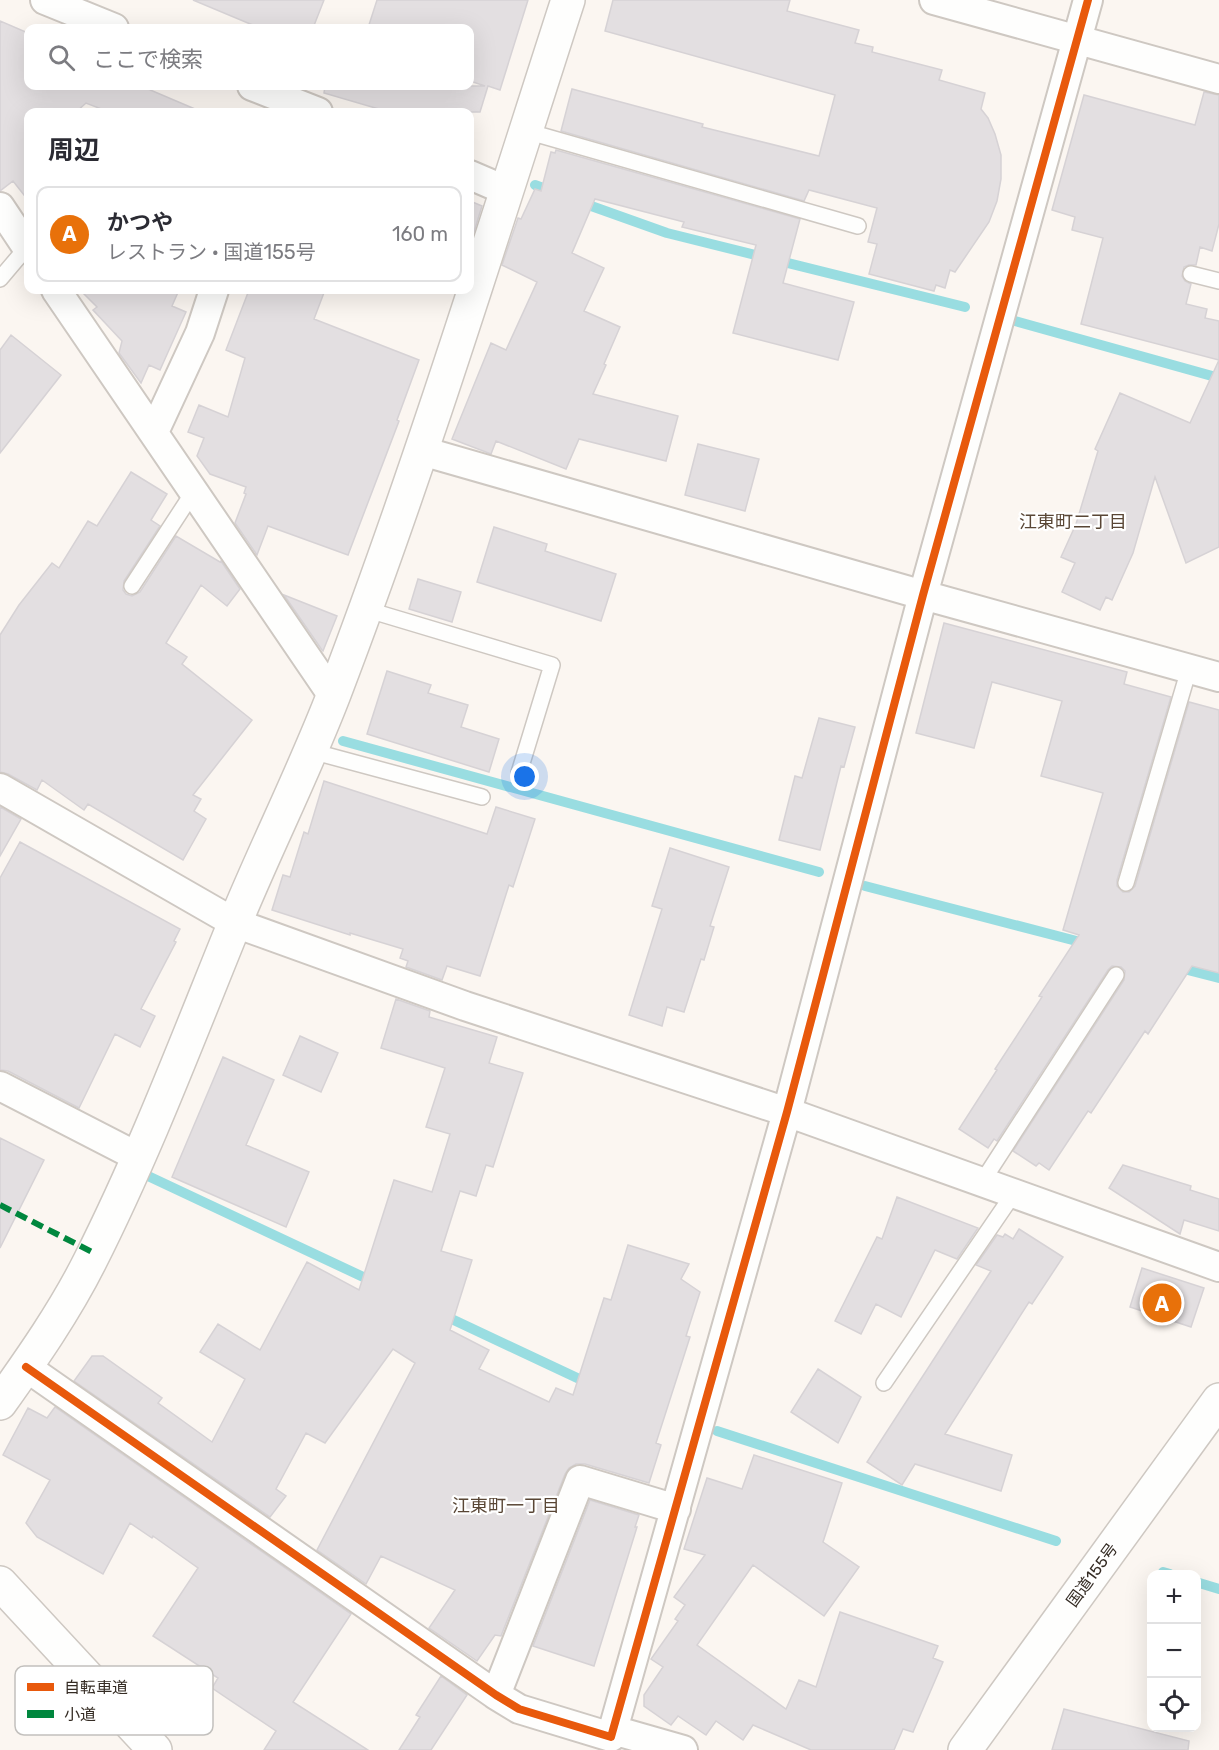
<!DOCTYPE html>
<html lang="ja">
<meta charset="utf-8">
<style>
:root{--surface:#fff;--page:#f7f7f7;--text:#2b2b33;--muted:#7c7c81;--line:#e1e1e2;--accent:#b45309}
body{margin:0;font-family:Rubik,"Noto Sans JP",sans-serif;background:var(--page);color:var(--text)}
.controls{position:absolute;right:18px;bottom:18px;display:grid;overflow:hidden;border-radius:12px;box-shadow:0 6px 24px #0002}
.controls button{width:54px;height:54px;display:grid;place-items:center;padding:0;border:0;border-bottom:2px solid var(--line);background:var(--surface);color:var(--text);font:30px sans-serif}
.you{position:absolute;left:525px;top:777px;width:21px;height:21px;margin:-15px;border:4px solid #fff;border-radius:50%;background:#1a73e8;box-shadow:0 0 0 9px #1a73e833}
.badge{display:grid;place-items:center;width:39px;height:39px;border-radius:50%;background:var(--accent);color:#fff;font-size:20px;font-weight:700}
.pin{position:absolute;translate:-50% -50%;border:3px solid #fff;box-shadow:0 2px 6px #0006}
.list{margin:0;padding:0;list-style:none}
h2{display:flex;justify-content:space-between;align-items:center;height:78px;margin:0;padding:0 24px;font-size:26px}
h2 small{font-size:20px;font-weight:400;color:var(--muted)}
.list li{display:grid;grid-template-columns:39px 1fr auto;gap:18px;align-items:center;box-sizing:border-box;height:96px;margin:0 12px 12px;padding:0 12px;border:2px solid var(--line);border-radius:12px}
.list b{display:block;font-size:22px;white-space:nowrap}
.list p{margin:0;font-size:20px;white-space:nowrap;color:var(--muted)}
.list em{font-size:20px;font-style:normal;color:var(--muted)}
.icon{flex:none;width:33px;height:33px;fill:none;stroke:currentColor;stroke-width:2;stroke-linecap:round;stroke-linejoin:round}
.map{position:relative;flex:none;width:1219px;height:1750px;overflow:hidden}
.search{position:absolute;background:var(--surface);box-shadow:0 6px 24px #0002;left:24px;top:24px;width:450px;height:66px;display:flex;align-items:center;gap:15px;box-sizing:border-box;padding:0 21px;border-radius:12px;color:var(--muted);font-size:22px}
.panel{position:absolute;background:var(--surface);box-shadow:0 6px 24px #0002;left:24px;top:108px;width:450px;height:186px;border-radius:12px}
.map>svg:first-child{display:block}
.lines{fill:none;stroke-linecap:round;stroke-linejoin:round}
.stream{stroke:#99dde1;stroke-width:10}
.building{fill:#e3dfe1;stroke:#d6d2d5;stroke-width:1.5}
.service-casing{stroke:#cec8c2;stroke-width:18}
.minor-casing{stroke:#cec8c2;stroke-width:32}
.tertiary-casing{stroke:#cec8c2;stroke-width:36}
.primary-casing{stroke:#cec8c2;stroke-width:36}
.trunk-casing{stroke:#cec8c2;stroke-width:36}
.service{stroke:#fefefd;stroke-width:15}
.minor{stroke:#fefefd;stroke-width:28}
.tertiary{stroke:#fefefd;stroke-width:33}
.primary{stroke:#fefefd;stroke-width:33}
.trunk{stroke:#fefefd;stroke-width:33}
.quiet{stroke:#00873e;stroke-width:6;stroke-dasharray:12 6;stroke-linecap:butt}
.cycleway-casing{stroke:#fff;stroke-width:11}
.cycleway{stroke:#e8590c;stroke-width:8}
.labels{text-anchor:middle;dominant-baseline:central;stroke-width:4.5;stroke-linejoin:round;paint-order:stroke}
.street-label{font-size:16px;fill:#352c24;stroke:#fff}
.neighbourhood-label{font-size:18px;fill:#594635;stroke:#fff}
.key{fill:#fff;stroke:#c2c0bd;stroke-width:1.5}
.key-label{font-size:16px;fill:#352c24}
</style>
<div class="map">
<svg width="1219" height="1750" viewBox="0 0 1219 1750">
<rect width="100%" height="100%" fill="#fbf6f1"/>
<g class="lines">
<path class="stream" d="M 535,185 L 554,192
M 580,202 L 667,233 L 965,307
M 1015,321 L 1219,378
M 343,741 L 819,872
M 865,886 L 1088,944
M 1176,967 L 1219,978
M 148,1176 L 376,1283
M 441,1314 L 590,1384
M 717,1431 L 1056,1541
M 1163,1572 L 1170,1574
M 1196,1582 L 1219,1589"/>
</g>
<path class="building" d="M 193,0 L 324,0 L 313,28 L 260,28 Z
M 377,0 L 528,0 L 500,90 L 488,86 L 480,112 L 389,112 L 324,93 L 325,86 L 485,86 L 470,81 L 470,28 L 368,28 Z
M 613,0 L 790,0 L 787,11 L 859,30 L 855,43 L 873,47 L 872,52 L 942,70 L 939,80 L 985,93 L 981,109 L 988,118 L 995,134 L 1001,155 L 1001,179 L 997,201 L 989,222 L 955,272 L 950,270 L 945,288 L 936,285 L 934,291 L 869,274 L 877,244 L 868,242 L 877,208 L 809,190 L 804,201 L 561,131 L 572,89 L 703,124 L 702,127 L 819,156 L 835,95 L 605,31 Z
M 0,21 L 28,33 L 28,86 L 141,86 L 202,112 L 109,112 L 86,103 L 76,112 L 28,112 L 28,200 L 13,181 L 0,191 Z
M 1204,92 L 1219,95 L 1219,224 L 1212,251 L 1200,247 L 1196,265 L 1189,265 L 1184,267 L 1182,276 L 1185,281 L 1191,284 L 1186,304 L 1207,309 L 1205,318 L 1219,321 L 1219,547 L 1186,563 L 1155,477 L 1133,553 L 1112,600 L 1106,597 L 1100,610 L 1062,592 L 1075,563 L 1061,557 L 1076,524 L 1098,451 L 1095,449 L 1120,393 L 1190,423 L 1219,360 L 1081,324 L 1103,238 L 1072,230 L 1075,217 L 1052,210 L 1084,95 L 1195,125 Z
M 556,150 L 800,219 L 783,283 L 854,302 L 838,360 L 733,333 L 756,245 L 682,227 L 684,222 L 595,199 L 572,253 L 604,268 L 584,311 L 620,327 L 604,364 L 606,365 L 593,394 L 678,416 L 666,461 L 579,439 L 566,469 L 496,441 L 491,454 L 452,439 L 491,343 L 506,350 L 537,282 L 502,265 L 518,218 L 521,219 L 535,189 L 541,191 L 551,152 L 555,153 Z
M 470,201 L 482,206 L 470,245 Z
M 80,290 L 179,290 L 172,306 L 186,312 L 160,370 L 149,365 L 141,383 L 119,353 L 122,341 L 93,310 L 97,307 Z
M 249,290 L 325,290 L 314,319 L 419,360 L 397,420 L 399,421 L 348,555 L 268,526 L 257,555 L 235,523 L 246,494 L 244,493 L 246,487 L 210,474 L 197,456 L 204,438 L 188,432 L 199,405 L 228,417 L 245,358 L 226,350 Z
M 11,335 L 61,375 L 0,453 L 0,350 Z
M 698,444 L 759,459 L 745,511 L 685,495 Z
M 131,472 L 167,494 L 151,520 L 160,526 L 124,581 L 123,590 L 126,594 L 132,596 L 140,592 L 176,536 L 220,562 L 221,561 L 240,589 L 227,606 L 201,585 L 166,643 L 187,657 L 182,664 L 252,720 L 193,795 L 201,799 L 194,811 L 206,819 L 183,860 L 88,804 L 84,810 L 42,780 L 37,790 L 8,774 L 0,772 L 0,635 L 19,605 L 52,563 L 59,568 L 88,521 L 97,526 Z
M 494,527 L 547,544 L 545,551 L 616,574 L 601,621 L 477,582 Z
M 418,579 L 461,592 L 452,622 L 409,609 Z
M 284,595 L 337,616 L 323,651 L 322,650 Z
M 944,623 L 1127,672 L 1124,684 L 1171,697 L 1117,880 L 1117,886 L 1123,892 L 1129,892 L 1135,886 L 1189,702 L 1219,710 L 1219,973 L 1192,966 L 1148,1034 L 1145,1031 L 1091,1113 L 1088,1111 L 1049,1170 L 1039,1163 L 1036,1166 L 1013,1151 L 1124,980 L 1125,971 L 1121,967 L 1112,966 L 1108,970 L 997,1141 L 994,1139 L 988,1148 L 959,1129 L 997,1070 L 995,1069 L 1042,997 L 1039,996 L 1079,935 L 1063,930 L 1103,793 L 1041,776 L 1062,701 L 992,682 L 974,748 L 916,733 Z
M 387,671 L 431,685 L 428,693 L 468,705 L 461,727 L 499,739 L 489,772 L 367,734 Z
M 819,718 L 855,727 L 844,767 L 841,766 L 820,850 L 779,840 L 795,776 L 802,778 Z
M 324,781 L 487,834 L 496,807 L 535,819 L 513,887 L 509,885 L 480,976 L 447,966 L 442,980 L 406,967 L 408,961 L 400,958 L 403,949 L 350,933 L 350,935 L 272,910 L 283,875 L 290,877 L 304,832 L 308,834 Z
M 0,807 L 21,819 L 0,856 Z
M 20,842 L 180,929 L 174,941 L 176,942 L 141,1009 L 155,1016 L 140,1047 L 115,1034 L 79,1108 L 8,1071 L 0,1070 L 0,878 Z
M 670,848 L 729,867 L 710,926 L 714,927 L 704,960 L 701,959 L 684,1012 L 667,1007 L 662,1026 L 629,1015 L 662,909 L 652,906 Z
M 396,999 L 430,1011 L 429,1017 L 497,1037 L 489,1063 L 523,1073 L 493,1167 L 486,1165 L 476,1196 L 460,1191 L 441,1251 L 472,1260 L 450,1330 L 489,1350 L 479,1369 L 549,1402 L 556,1388 L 573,1395 L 604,1298 L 611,1300 L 628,1245 L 689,1264 L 681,1279 L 700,1292 L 686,1336 L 690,1337 L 656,1443 L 661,1445 L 649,1483 L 585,1464 L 576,1464 L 569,1468 L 565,1474 L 501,1636 L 495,1635 L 477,1661 L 429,1628 L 455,1590 L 381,1556 L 366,1584 L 317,1550 L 415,1363 L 393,1349 L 325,1443 L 306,1433 L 276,1489 L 286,1496 L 270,1517 L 74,1381 L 92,1356 L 103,1356 L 162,1398 L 158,1403 L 212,1442 L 245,1379 L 200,1352 L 218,1324 L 260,1350 L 307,1262 L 359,1290 L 394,1180 L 432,1192 L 450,1134 L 426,1127 L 445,1068 L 381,1048 Z
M 300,1036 L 338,1053 L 321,1092 L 283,1075 Z
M 223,1057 L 274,1080 L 246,1145 L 309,1172 L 286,1227 L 172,1177 Z
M 0,1138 L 44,1160 L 0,1248 Z
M 1123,1165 L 1191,1186 L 1190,1190 L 1219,1199 L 1219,1231 L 1184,1220 L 1180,1234 L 1109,1188 Z
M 897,1197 L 978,1228 L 957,1259 L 935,1250 L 901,1317 L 876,1304 L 861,1334 L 835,1321 L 877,1237 L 882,1239 Z
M 1019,1229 L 1063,1257 L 1032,1304 L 1029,1302 L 945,1434 L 1012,1455 L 1001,1491 L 915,1464 L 902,1485 L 867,1462 L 991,1271 L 976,1265 L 997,1235 L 1003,1237 L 1005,1234 L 1013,1239 Z
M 1142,1268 L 1204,1288 L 1191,1327 L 1130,1307 Z
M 818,1369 L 861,1397 L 838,1443 L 791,1412 Z
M 55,1407 L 351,1614 L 293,1702 L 368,1750 L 264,1750 L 276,1731 L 212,1688 L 218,1678 L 153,1636 L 198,1568 L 153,1536 L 152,1538 L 130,1523 L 103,1574 L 37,1537 L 26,1523 L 50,1480 L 3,1455 L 28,1408 L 47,1418 Z
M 754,1455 L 842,1483 L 823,1542 L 859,1567 L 824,1616 L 753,1565 L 697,1645 L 786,1709 L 799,1680 L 816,1687 L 840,1612 L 938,1646 L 933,1658 L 943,1662 L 913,1732 L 903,1729 L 894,1750 L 811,1750 L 753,1725 L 743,1740 L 716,1721 L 706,1735 L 678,1716 L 671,1725 L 644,1706 L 644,1695 L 663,1667 L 651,1659 L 678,1621 L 675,1619 L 685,1605 L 674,1597 L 705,1555 L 684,1549 L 707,1478 L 742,1489 Z
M 590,1500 L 639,1515 L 635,1527 L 637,1527 L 594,1666 L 533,1646 Z
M 441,1676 L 467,1695 L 431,1750 L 399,1750 L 420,1717 L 416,1715 Z
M 1064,1709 L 1189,1741 L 1188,1750 L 1052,1750 Z"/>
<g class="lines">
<g class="service-casing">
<path id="service" d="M 526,131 L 858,226
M 1191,274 L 1219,281
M 0,279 L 27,247
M 132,586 L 194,491
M 365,609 L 552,665 L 519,773
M 311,751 L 482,797
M 1126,883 L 1189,669
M 982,1182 L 1116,975
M 884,1383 L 1014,1193"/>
</g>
<g class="minor-casing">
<path id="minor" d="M 45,0 L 114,28
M 934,0 L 1219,79
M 252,86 L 318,112
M 470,175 L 507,191
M 0,207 L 28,249
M 56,290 L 333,696
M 154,432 L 200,333 L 214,290
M 422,451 L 923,595 L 1219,677
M 0,788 L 235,923 L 465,1006 L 787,1112 L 1219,1267
M 0,1086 L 138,1157
M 26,1367 L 496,1695 L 519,1709 L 611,1737 L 787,1112 L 923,595 L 1088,0
M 496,1695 L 580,1480 L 676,1509
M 613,1730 L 683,1750"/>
</g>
<g class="tertiary-casing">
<path id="tertiary" d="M 0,1403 C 32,1358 65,1311 90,1261 C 145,1152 188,1038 234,925 C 266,847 304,772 334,694 C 421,466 493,232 568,0"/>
</g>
<g class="primary-casing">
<path id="primary" d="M 0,1583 L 155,1750"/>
</g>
<g class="trunk-casing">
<path id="trunk" d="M 965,1750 L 1219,1400"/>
</g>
<use href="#service" class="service"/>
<use href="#minor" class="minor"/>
<use href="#tertiary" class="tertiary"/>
<use href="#primary" class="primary"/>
<use href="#trunk" class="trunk"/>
<path class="quiet" d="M 0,1205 L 94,1253"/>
<g class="cycleway-casing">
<path id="cycleway" d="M 26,1367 L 496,1695 L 519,1709 L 611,1737 L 787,1112 L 923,595 L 1088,0"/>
</g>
<use href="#cycleway" class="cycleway"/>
</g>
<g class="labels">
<g class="street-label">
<text transform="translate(1092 1575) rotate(-54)">国道155号</text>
</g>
<g class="neighbourhood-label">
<text x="1073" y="522">江東町二丁目</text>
<text x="506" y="1506">江東町一丁目</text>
</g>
</g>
<rect x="15" y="1666" width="198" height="69" rx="9" class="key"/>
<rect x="27" y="1683" width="27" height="8" fill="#e8590c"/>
<rect x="27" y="1710" width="27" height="8" fill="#00873e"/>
<g class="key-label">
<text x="64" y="1693">自転車道</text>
<text x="64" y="1720">小道</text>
</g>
</svg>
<div class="controls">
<button>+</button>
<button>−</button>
<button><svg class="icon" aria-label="locate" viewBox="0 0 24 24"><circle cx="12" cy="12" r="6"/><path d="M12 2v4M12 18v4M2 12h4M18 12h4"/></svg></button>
</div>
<div class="you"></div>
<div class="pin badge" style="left:1162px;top:1303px;background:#e8710a">A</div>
<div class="search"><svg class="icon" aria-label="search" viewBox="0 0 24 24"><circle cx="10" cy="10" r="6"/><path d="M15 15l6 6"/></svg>ここで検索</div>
<section class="panel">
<h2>周辺<small></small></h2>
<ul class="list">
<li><span class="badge" style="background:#e8710a">A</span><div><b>かつや</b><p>レストラン · 国道155号</p></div><em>160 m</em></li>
</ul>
</section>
</div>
